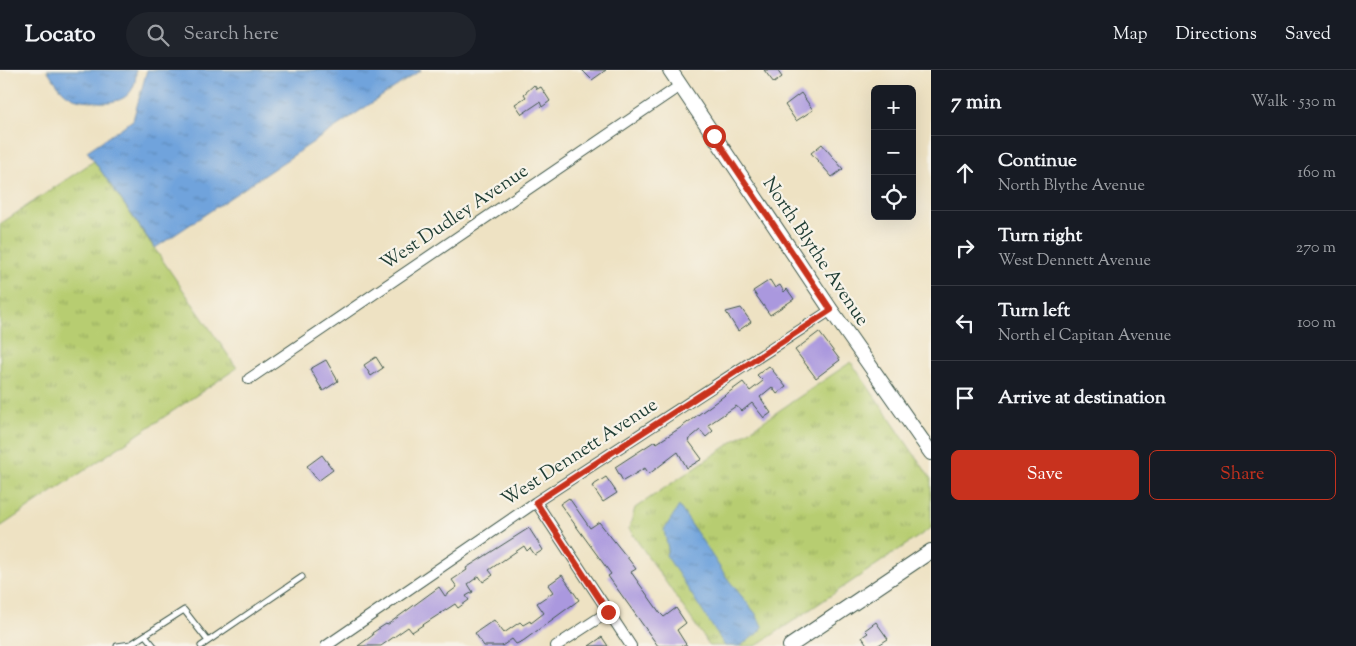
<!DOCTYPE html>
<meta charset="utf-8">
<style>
:root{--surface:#171b24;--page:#20242c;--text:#f1f3f6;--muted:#9ea1a6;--line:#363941;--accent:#c8321e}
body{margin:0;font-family:"Sorts Mill Goudy",serif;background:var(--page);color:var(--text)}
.controls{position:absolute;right:15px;top:15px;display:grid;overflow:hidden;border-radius:8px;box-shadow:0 5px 20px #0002}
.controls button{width:45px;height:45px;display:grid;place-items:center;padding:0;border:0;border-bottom:1px solid var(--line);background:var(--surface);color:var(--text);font:25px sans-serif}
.stop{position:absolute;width:15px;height:15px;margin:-11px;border:4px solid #c8321e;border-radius:50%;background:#fff}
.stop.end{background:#c8321e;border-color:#fff;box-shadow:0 1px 5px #0008}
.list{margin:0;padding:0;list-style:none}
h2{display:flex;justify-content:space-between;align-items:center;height:65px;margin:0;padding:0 20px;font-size:21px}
h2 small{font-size:16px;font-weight:400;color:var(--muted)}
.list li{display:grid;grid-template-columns:32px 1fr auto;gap:15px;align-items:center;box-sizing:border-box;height:75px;padding:0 20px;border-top:1px solid var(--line)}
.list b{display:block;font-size:19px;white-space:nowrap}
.list p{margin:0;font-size:16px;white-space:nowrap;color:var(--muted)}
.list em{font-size:16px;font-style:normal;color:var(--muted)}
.actions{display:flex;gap:10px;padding:15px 20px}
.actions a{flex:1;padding:11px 0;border:1px solid var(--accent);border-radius:8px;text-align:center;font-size:18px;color:var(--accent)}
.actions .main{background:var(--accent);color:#fff}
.icon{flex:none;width:28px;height:28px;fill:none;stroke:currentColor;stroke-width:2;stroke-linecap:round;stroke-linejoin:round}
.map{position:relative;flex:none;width:931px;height:576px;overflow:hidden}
header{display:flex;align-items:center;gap:30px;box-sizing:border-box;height:70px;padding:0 25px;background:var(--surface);border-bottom:1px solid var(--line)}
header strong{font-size:24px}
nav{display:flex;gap:28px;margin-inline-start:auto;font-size:18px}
.search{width:350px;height:45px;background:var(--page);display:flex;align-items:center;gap:12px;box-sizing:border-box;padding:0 18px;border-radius:28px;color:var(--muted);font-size:19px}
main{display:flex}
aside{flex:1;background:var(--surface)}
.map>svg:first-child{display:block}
.grass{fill:url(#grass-tufts);stroke:#6b8552}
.water{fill:url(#water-ripples);stroke:#487088}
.building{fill:#aa98de}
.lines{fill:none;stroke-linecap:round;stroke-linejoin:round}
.lane-casing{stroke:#3e5649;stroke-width:7}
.street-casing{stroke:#3e5649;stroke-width:12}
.secondary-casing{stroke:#3e5649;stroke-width:16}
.lane{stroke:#fff;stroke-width:5}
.street{stroke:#fff;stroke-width:10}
.secondary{stroke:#fff;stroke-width:14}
.route{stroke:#c8321e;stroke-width:6}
.labels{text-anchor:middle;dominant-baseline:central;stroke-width:4.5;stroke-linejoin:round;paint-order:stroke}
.street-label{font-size:19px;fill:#1f3d34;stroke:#f7f3e8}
</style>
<header>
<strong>Locato</strong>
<div class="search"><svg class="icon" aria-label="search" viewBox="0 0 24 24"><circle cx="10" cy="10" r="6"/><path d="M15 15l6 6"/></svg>Search here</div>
<nav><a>Map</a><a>Directions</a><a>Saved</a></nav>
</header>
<main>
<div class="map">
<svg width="931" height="576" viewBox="0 0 931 576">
<defs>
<pattern id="grass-tufts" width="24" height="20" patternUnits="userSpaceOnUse" patternTransform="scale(1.25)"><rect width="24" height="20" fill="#b7cd71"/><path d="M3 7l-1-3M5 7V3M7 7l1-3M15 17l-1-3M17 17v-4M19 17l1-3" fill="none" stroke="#94a85e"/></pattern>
<pattern id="water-ripples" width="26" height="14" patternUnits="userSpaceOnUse" patternTransform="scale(1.25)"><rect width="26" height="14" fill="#70a3dc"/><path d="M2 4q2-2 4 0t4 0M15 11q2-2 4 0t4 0" fill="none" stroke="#5b86b3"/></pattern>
</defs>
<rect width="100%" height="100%" fill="#f7f3e8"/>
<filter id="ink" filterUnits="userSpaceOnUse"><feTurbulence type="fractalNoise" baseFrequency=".02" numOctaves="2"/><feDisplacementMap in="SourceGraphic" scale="10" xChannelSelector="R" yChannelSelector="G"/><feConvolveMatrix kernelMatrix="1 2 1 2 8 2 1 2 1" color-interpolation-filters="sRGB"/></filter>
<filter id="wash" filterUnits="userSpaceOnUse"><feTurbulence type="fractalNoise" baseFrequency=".0096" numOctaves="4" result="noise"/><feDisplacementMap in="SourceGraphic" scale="20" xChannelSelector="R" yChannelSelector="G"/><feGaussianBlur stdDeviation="1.12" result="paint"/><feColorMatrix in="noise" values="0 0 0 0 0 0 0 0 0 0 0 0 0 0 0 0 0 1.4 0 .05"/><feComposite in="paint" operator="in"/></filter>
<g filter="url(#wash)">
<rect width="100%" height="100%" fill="#eee2c3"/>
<path class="grass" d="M 94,91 L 237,298 L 0,457 L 0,154 Z
M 851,292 L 931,409 L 931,458 L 756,576 L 710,576 L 629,459 L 635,438 Z"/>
<path class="water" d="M 47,0 L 136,0 C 137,30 115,35 90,31 C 84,30 76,30 70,26 C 60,21 54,9 47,0 Z
M 147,0 L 421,0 L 155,178 L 87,81 L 133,50 Z
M 679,436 L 727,508 L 756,544 L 762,556 L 761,561 L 740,576 L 725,576 L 666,485 L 668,479 L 664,460 Z"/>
<g id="blocks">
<path class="building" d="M 582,0 L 606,0 L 592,10 Z
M 764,0 L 777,0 L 782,7 L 774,13 Z
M 534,15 L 537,19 L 541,17 L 550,31 L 542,37 L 540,32 L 522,44 L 515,34 L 526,27 L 524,24 Z
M 801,23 L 813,40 L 796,51 L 785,35 Z
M 822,74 L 843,99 L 832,107 L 811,83 Z
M 770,210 L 775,218 L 780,215 L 784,222 L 787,219 L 794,229 L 770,245 L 753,221 Z
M 741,238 L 751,252 L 738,261 L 726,242 Z
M 819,262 L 840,290 L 816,308 L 795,280 Z
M 376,287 L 383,298 L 371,306 L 364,295 Z
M 326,290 L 338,311 L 323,321 L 310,299 Z
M 769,296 L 786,317 L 777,324 L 772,317 L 760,327 L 771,343 L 764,348 L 752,333 L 742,341 L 736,336 L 708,355 L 713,361 L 706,367 L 700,360 L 688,370 L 702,389 L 687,398 L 678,382 L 649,404 L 645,398 L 623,411 L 615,397 L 655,371 L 657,373 L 680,358 L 743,312 L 750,321 L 763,311 L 757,305 Z
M 322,385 L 333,400 L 318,411 L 307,396 Z
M 606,407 L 617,423 L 603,432 L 592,416 Z
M 569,428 L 590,458 L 599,452 L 630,491 L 636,499 L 631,502 L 660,543 L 664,547 L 676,538 L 686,553 L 677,560 L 687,576 L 658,576 L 608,506 L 611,504 L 560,434 Z
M 529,458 L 543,480 L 535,485 L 530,478 L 527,481 L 524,476 L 489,500 L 493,505 L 483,512 L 479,506 L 468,514 L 473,522 L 466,526 L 469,530 L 458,538 L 455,534 L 412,562 L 408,557 L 381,576 L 358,576 L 373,565 L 372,563 L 386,554 L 387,555 L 439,517 L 445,526 L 457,517 L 452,510 L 467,500 L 466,498 Z
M 562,505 L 579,530 L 523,571 L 516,574 L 512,569 L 502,576 L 484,576 L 475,563 L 494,550 L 504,563 L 520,552 L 523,555 L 530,551 L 531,553 L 544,543 L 537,533 L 553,522 L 548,515 Z
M 876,552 L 888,569 L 877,576 L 868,576 L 862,567 L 868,563 L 865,560 Z
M 602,567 L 608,576 L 589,576 Z"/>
</g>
</g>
<g filter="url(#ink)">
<use href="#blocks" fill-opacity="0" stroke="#3e5649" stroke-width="1"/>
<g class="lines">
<g class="lane-casing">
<path id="lane" d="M 117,576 L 131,574 L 145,565
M 154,576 L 145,565 L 184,540 L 208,571
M 201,576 L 302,507"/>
</g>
<g class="street-casing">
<path id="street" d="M 249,309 L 681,15
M 536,432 L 631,576
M 326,576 L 536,432 L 831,240
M 556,576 L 608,542"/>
</g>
<g class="secondary-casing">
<path id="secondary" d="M 670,0 L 831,240 L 931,383
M 790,576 L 931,481"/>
</g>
<use href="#lane" class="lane"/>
<use href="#street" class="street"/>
<use href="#secondary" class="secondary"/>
</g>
</g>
<g class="lines" filter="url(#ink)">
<path class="route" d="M 608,542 L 536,432 L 831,240 L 714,66"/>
</g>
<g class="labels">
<g class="street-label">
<text transform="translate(455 148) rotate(-34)">West Dudley Avenue</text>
<text transform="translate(815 182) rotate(56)">North Blythe Avenue</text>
<text transform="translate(580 383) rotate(-33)">West Dennett Avenue</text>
</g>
</g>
</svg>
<div class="controls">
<button>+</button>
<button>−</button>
<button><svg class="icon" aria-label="locate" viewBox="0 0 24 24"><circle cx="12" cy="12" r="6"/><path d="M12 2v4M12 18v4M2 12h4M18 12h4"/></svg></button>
</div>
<div class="stop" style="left:714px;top:66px"></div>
<div class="stop end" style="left:608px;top:542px"></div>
</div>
<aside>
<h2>7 min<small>Walk · 530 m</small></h2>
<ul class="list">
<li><svg class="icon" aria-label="ahead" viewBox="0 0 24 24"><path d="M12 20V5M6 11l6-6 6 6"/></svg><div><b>Continue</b><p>North Blythe Avenue</p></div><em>160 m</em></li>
<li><svg class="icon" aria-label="right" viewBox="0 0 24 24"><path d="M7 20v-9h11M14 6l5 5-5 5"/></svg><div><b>Turn right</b><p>West Dennett Avenue</p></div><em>270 m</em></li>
<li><svg class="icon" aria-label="left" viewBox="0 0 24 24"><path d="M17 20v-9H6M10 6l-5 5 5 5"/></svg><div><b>Turn left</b><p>North el Capitan Avenue</p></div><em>100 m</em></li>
<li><svg class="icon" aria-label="arrive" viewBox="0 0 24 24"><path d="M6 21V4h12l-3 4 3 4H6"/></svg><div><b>Arrive at destination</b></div></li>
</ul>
<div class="actions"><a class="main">Save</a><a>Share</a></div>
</aside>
</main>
